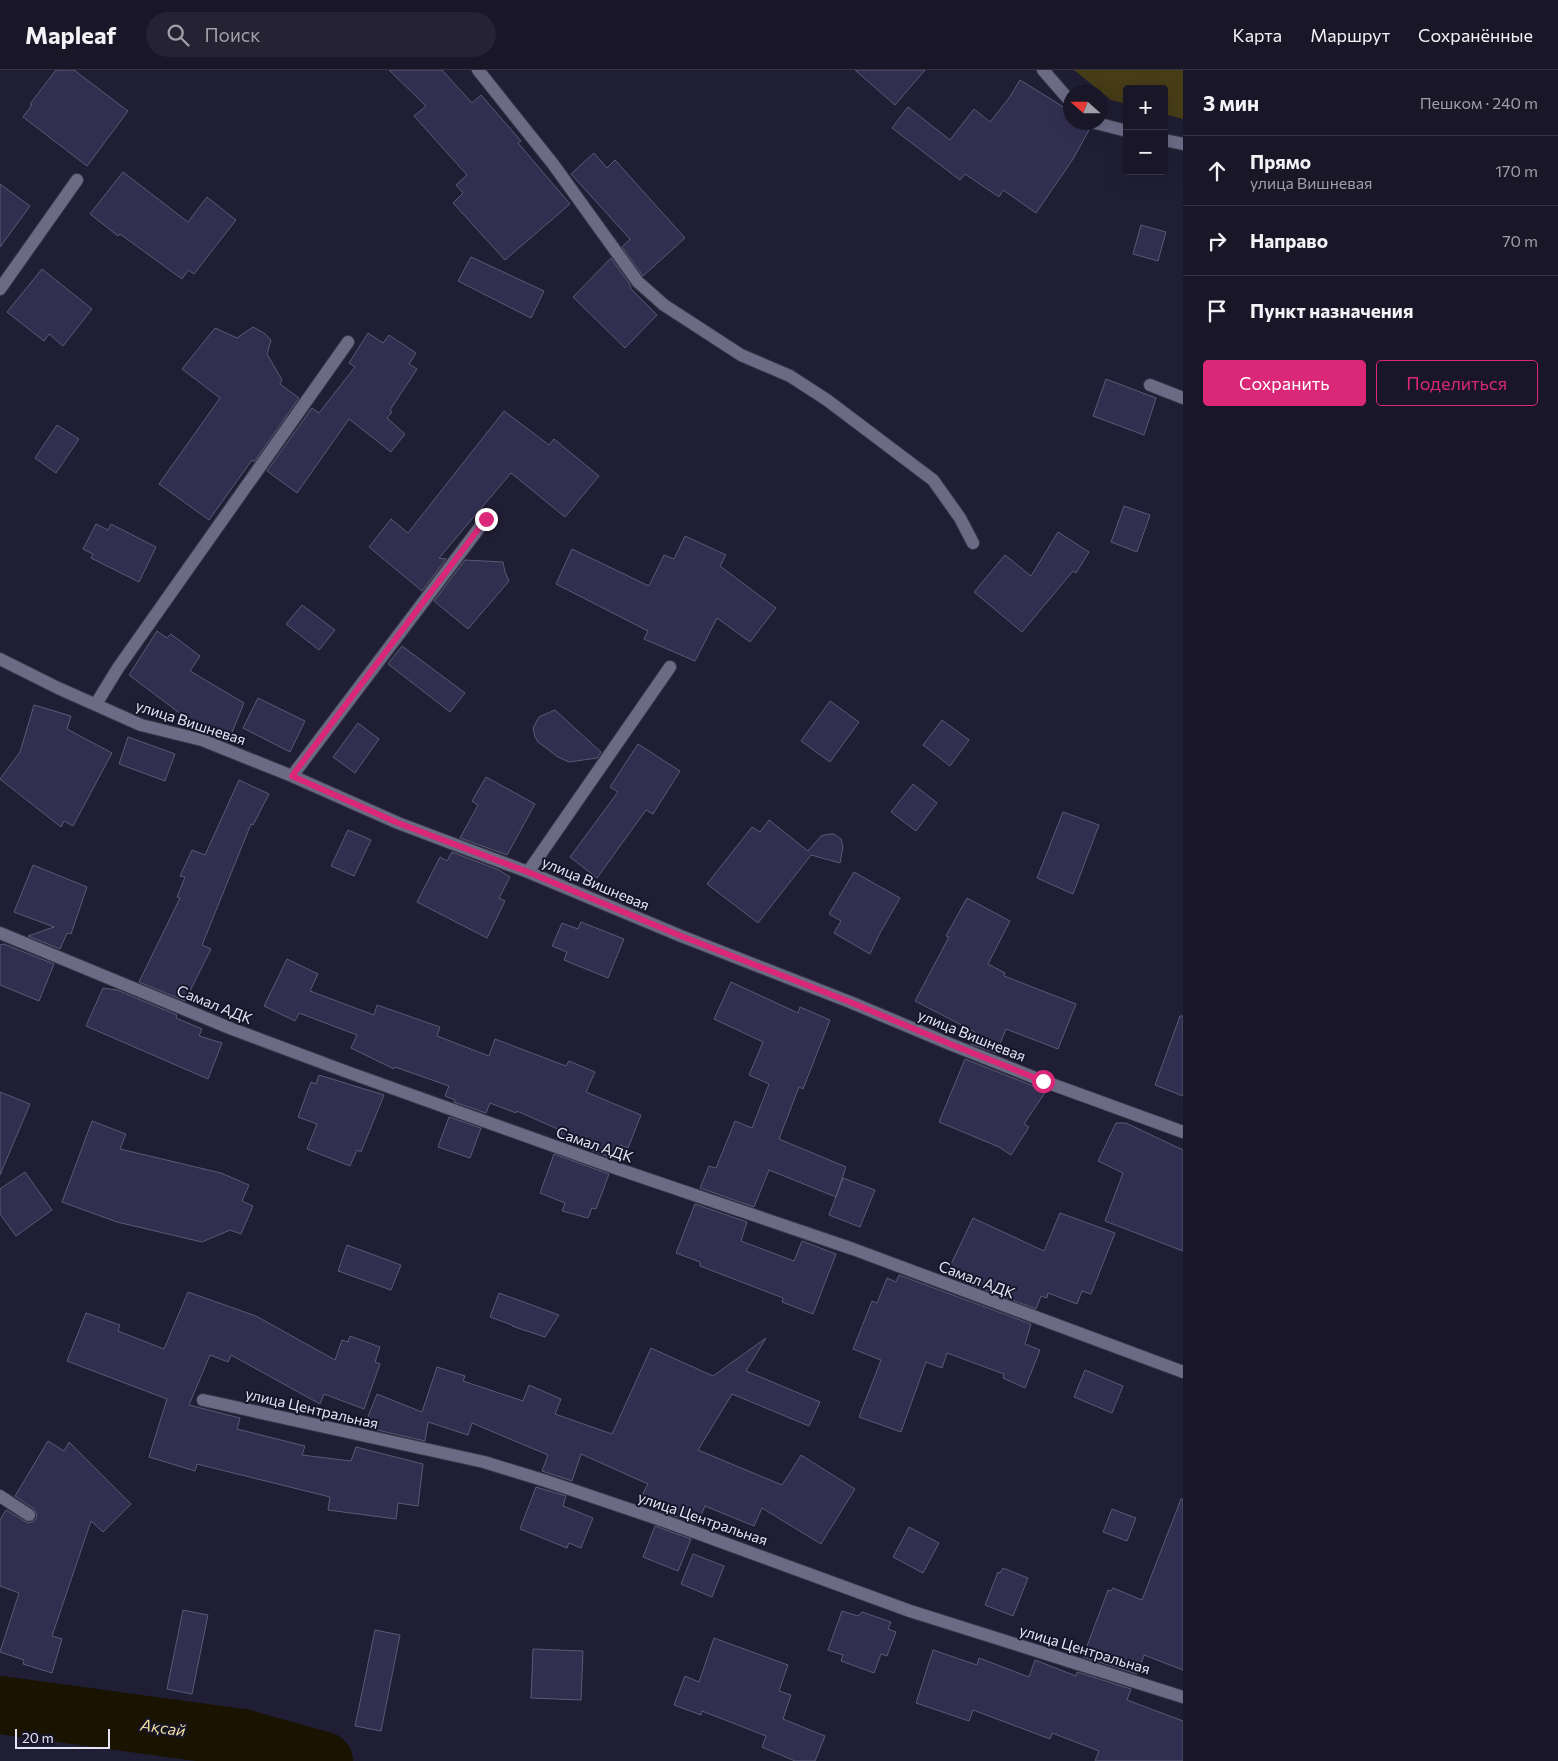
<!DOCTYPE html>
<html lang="ru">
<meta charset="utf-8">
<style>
:root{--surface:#181627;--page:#252333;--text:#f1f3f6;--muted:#9f9fa7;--line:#363544;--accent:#db2777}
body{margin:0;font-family:Commissioner,sans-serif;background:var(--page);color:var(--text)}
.controls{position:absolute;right:15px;top:15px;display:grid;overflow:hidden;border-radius:5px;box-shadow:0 5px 20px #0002}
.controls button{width:45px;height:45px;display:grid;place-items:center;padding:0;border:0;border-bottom:1px solid var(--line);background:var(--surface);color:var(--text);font:25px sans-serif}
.compass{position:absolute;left:1063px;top:15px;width:45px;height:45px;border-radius:50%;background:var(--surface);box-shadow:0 5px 20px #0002;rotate:291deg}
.scale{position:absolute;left:15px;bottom:12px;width:95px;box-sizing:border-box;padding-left:5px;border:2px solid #e4e4f4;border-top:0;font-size:14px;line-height:18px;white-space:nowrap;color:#e4e4f4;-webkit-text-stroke:4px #17152a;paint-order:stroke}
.stop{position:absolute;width:15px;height:15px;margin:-11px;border:4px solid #db2777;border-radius:50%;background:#fff}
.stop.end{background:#db2777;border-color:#fff;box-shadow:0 1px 5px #0008}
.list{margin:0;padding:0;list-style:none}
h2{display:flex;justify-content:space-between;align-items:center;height:65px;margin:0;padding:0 20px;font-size:21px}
h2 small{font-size:16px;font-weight:400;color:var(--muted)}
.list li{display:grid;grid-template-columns:32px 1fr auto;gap:15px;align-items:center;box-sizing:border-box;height:70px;padding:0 20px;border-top:1px solid var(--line)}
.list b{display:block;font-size:19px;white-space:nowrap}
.list p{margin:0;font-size:16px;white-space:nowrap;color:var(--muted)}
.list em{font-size:16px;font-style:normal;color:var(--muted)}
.actions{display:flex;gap:10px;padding:15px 20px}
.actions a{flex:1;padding:11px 0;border:1px solid var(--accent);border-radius:5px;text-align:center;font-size:18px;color:var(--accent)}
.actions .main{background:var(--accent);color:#fff}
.icon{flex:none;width:28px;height:28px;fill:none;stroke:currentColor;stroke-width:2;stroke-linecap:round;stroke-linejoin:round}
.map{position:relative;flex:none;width:1183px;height:1691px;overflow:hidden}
header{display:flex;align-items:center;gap:30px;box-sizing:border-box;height:70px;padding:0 25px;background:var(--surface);border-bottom:1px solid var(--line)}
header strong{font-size:24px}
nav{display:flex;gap:28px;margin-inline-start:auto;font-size:18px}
.search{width:350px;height:45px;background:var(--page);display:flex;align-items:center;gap:12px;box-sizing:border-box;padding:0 18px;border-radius:28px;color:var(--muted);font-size:19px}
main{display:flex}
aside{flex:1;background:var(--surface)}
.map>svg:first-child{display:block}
.green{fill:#473d17}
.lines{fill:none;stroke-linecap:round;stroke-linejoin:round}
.river{stroke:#1a1300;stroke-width:58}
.building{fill:#312e50;stroke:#5a5a74}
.minor-casing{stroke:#3a384b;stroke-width:14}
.minor{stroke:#6c6b86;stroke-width:12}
.route{stroke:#db2777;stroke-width:6}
.labels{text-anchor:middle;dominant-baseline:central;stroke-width:4;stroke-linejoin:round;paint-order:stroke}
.street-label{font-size:15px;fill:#e4e4f4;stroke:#17152a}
.water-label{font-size:16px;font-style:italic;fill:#f0df9a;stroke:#17152a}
</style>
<header>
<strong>Mapleaf</strong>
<div class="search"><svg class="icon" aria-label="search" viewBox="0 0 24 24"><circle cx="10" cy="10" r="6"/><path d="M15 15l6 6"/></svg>Поиск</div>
<nav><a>Карта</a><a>Маршрут</a><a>Сохранённые</a></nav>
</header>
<main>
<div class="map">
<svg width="1183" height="1691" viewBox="0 0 1183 1691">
<rect width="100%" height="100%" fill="#201e34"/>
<path class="green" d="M 1074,0 L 1183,0 L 1183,49 L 1164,44 L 1164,19 L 1127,19 L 1127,34 L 1111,30 Z"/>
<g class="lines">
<path class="river" d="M 0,1635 L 242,1668 L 324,1691"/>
</g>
<path class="building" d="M 56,0 L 74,0 L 128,41 L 87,96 L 23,47 L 32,35 L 30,34 Z
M 389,0 L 442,0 L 472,33 L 481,25 L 521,71 L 518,73 L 570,134 L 505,190 L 453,133 L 463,123 L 456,115 L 467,105 L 414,46 L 426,36 Z
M 855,0 L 925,0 L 895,35 Z
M 1020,10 L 1070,41 L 1070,52 L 1084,52 L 1086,57 L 1089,60 L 1073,89 L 1036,143 L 1003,120 L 999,127 L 965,104 L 960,110 L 892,58 L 908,37 L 950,70 L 974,39 L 990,52 L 1009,28 Z
M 594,83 L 607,98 L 615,90 L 685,168 L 643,206 L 622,177 L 630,169 L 571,104 Z
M 123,102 L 188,152 L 207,127 L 236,150 L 194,204 L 188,200 L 182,209 L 120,164 L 118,166 L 90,144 Z
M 0,114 L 30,136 L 0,177 Z
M 1141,155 L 1166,162 L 1158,191 L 1133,184 Z
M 471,187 L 544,221 L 531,248 L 458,211 Z
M 611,188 L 631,216 L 630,218 L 657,245 L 625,278 L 573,227 Z
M 42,199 L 92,239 L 63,276 L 49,264 L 44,271 L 7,242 Z
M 253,257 L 264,263 L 271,270 L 267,284 L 282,310 L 280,314 L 299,328 L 254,392 L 252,390 L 209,450 L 159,414 L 220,328 L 182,299 L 215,258 L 237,268 Z
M 368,263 L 383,273 L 389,265 L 416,283 L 409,294 L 417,299 L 390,340 L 392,342 L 387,348 L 405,364 L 391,382 L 349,349 L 297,423 L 267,401 L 312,338 L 319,343 L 355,297 L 349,293 Z
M 1106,309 L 1156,328 L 1144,365 L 1093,346 Z
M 504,341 L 549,375 L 554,369 L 599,406 L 565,447 L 511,403 L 439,488 L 446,489 L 422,521 L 369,477 L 391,449 L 408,463 Z
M 57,355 L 79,369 L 56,403 L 35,388 Z
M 1124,436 L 1150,445 L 1137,482 L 1111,472 Z
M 96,454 L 108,460 L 111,454 L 156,477 L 139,512 L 91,488 L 93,484 L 83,479 Z
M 1058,462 L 1089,482 L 1076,503 L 1073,501 L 1022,562 L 974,522 L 1005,485 L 1031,506 Z
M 685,466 L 726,485 L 720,496 L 776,538 L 750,572 L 717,548 L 695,591 L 644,569 L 648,561 L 556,514 L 572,479 L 649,516 L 664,485 L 674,489 Z
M 465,490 L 503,492 L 505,502 L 509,511 L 468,559 L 434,531 Z
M 302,535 L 335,560 L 319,580 L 286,554 Z
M 157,561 L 167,568 L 171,564 L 200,586 L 190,601 L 244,633 L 228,672 L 206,663 L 129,605 Z
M 402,576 L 465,623 L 450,642 L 388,594 Z
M 258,628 L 305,651 L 290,682 L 243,658 Z
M 830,631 L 859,652 L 830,692 L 801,671 Z
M 34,635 L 71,646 L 67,659 L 112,683 L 73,756 L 64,751 L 61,757 L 0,709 L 20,682 Z
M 555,640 L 601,682 L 597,688 L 569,692 L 558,687 L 538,672 L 535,667 L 533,658 L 539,647 Z
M 942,650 L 969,670 L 950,696 L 923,675 Z
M 358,653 L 379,669 L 355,703 L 333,687 Z
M 128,667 L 175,684 L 165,711 L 119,694 Z
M 638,674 L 680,701 L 653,744 L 646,740 L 597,808 L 570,787 L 618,722 L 610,717 Z
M 486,707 L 535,734 L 507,785 L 460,768 L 478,735 L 472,731 Z
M 239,710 L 269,724 L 253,755 L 251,754 L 202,875 L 211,879 L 185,931 L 139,912 L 180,828 L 177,827 L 185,807 L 180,806 L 192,780 L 205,785 Z
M 913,714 L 937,733 L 916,761 L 891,742 Z
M 1063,742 L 1099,755 L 1073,824 L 1037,808 Z
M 769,750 L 808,781 L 821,766 L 829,764 L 834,764 L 841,769 L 843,777 L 840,793 L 811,785 L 758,853 L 707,814 L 752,757 L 760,762 Z
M 348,760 L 371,770 L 354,806 L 331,796 Z
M 452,782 L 499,800 L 510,807 L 499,828 L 505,831 L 487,868 L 417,832 L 440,787 L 447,791 Z
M 33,795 L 87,817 L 71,864 L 67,863 L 60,879 L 28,866 L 54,857 L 14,842 Z
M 854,802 L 900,828 L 879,865 L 870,884 L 834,863 L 841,851 L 829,844 Z
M 967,828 L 1010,851 L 988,894 L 1005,903 L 1004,906 L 1076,934 L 1058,979 L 1006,959 L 996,983 L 971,974 L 975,962 L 915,931 L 949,867 L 946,866 Z
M 581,852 L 624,869 L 608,908 L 564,890 L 567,882 L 552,876 L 562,853 L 578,859 Z
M 4,874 L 54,894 L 39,931 L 0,915 L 0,875 Z
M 287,889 L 318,904 L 310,921 L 374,945 L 377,935 L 440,957 L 437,966 L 489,986 L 495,969 L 566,996 L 569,991 L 595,1002 L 586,1022 L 641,1045 L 628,1078 L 620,1075 L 615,1089 L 559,1069 L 562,1061 L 517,1041 L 516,1043 L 490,1033 L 486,1043 L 454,1032 L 455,1030 L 445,1026 L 449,1016 L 395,997 L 394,999 L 351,978 L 357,965 L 299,943 L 295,951 L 264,936 Z
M 731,912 L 798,943 L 800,937 L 830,950 L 803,1019 L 799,1017 L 779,1069 L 846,1097 L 836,1127 L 769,1100 L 754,1137 L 700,1118 L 709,1096 L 716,1098 L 735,1051 L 752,1058 L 769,1014 L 749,1005 L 763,972 L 714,949 Z
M 103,918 L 117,920 L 177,945 L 176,948 L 202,959 L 199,966 L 222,973 L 208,1009 L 86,956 Z
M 1180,946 L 1183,946 L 1183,1026 L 1155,1015 Z
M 965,989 L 1046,1021 L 1024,1054 L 1029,1057 L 1011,1085 L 999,1077 L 939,1052 Z
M 319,1005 L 384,1025 L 361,1082 L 357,1080 L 350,1096 L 307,1079 L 317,1054 L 298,1047 L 311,1012 L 316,1014 Z
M 0,1022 L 30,1034 L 0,1105 Z
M 449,1047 L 481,1058 L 470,1088 L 438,1077 Z
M 92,1051 L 126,1064 L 120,1079 L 221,1103 L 249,1115 L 242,1131 L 253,1136 L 241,1164 L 230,1160 L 202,1172 L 117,1152 L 62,1132 Z
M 1116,1053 L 1126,1053 L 1183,1080 L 1183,1181 L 1105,1151 L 1123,1103 L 1098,1091 Z
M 554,1084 L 609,1104 L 596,1139 L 592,1138 L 588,1148 L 562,1141 L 565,1133 L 540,1123 Z
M 25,1102 L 52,1140 L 16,1166 L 0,1144 L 0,1119 Z
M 843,1108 L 875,1120 L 860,1157 L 829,1145 Z
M 695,1134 L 747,1152 L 741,1171 L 794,1191 L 802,1171 L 836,1184 L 813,1244 L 782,1232 L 783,1228 L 700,1196 L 700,1192 L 676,1183 Z
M 1060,1143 L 1115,1163 L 1091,1224 L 1082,1221 L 1077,1234 L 1048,1223 L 1047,1228 L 1041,1226 L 1036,1239 L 946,1205 L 973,1148 L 1044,1181 Z
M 347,1175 L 401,1195 L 391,1220 L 338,1201 Z
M 899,1205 L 1031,1254 L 1025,1274 L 1040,1280 L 1025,1318 L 1003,1308 L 1004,1304 L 947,1283 L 942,1298 L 926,1292 L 901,1362 L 859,1347 L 881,1290 L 853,1279 L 872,1231 L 877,1233 L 887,1208 L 896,1212 Z
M 188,1222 L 256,1246 L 335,1290 L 342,1270 L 348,1272 L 350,1266 L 380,1277 L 375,1292 L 380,1294 L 364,1339 L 324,1324 L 320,1334 L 231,1285 L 228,1292 L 210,1285 L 189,1335 L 240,1348 L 237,1359 L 305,1376 L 302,1385 L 351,1391 L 356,1377 L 423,1394 L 418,1436 L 398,1433 L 396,1449 L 328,1440 L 330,1427 L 197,1394 L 195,1401 L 149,1387 L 167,1329 L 67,1291 L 86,1243 L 120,1255 L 118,1261 L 164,1279 Z
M 499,1223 L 559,1245 L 545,1267 L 512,1256 L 512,1255 L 490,1247 Z
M 766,1268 L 746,1301 L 820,1332 L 809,1356 L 732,1324 L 698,1380 L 782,1415 L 801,1385 L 855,1419 L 821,1474 L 762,1438 L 754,1456 L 705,1436 L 697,1454 L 660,1441 L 661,1439 L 641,1427 L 648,1414 L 581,1384 L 572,1411 L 542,1401 L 548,1385 L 472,1353 L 468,1365 L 428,1352 L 425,1371 L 364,1357 L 377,1324 L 422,1342 L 437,1297 L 465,1306 L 463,1311 L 523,1331 L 529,1315 L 561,1329 L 555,1344 L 612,1364 L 651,1278 L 713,1306 Z
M 1085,1300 L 1123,1316 L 1112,1343 L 1074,1327 Z
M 48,1371 L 64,1381 L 69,1372 L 131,1434 L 103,1462 L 91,1451 L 52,1566 L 62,1569 L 52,1603 L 23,1594 L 24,1590 L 0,1582 L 19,1523 L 0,1516 L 0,1450 L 6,1440 L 28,1453 L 32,1452 L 36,1449 L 37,1445 L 34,1439 L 15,1426 Z
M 536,1417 L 566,1426 L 563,1436 L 593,1448 L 581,1478 L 569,1473 L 567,1478 L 520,1459 Z
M 1181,1429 L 1183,1429 L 1183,1600 L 1144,1585 L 1137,1604 L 1083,1587 L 1108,1520 L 1111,1521 L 1113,1518 L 1142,1530 Z
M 1112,1439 L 1136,1448 L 1127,1471 L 1103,1462 Z
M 655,1456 L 691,1469 L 678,1501 L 643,1487 Z
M 909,1457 L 939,1473 L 923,1503 L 893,1487 Z
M 693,1484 L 724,1496 L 712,1527 L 681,1514 Z
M 1003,1498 L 1028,1508 L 1013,1546 L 985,1535 L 998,1502 L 1000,1503 Z
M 183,1540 L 208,1545 L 192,1624 L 167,1619 Z
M 842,1541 L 858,1546 L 862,1542 L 891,1552 L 888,1559 L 896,1562 L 887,1586 L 881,1584 L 874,1603 L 841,1591 L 843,1585 L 828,1580 Z
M 375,1560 L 400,1565 L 381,1661 L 355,1656 Z
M 714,1568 L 788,1595 L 779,1621 L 791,1625 L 783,1649 L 825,1666 L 815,1691 L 795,1691 L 762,1677 L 766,1666 L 702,1641 L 701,1645 L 674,1635 L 685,1606 L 699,1612 Z
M 533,1579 L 583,1581 L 581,1630 L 531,1628 Z
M 933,1580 L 977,1595 L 979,1588 L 1029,1607 L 1035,1590 L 1076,1606 L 1077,1602 L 1131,1619 L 1127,1630 L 1183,1651 L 1183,1691 L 1095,1691 L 1099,1681 L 1052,1663 L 1050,1669 L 973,1640 L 969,1651 L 916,1633 Z"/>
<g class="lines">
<g class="minor-casing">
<path id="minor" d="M 478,0 L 553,94 L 638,212 L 664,235 L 741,285 L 790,306 L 827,330 L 933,410 L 960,448 L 973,473
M 1043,0 L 1070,31
M 1092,52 L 1127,61
M 1164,70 L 1183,74
M 0,219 L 77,110
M 1150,315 L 1183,328
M 0,589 L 58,618 L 141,655 L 202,670 L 292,706 L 398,753 L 528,802 L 681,866 L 850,932 L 950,974 L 1043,1011 L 1183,1062
M 96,634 L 118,598 L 348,272
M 292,706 L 486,449
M 528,802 L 670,597
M 0,863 L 232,959 L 350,1003 L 621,1100 L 853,1179 L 1183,1302
M 203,1330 L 484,1392 L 546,1411 L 667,1452 L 910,1541 L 1183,1627
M 0,1426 L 29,1445"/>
</g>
<use href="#minor" class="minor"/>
</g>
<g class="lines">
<path class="route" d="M 486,449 L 292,706 L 398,753 L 528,802 L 681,866 L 850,932 L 950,974 L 1043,1011"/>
</g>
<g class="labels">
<g class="street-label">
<text transform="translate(191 652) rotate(18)">улица Вишневая</text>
<text transform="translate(596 813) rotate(23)">улица Вишневая</text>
<text transform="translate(215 934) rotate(22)">Самал АДК</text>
<text transform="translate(972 965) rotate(22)">улица Вишневая</text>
<text transform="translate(595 1074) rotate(19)">Самал АДК</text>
<text transform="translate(977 1209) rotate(21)">Самал АДК</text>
<text transform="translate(312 1338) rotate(13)">улица Центральная</text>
<text transform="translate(703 1448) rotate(19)">улица Центральная</text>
<text transform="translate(1085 1579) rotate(17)">улица Центральная</text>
</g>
<g class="water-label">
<text transform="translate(163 1657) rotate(8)">Ақсай</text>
</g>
</g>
</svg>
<div class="controls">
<button>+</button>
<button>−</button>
</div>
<svg class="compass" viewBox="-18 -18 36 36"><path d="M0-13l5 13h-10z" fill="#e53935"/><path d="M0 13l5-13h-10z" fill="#9f9fa7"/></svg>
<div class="scale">20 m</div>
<div class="stop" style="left:1043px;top:1011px"></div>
<div class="stop end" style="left:486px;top:449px"></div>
</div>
<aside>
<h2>3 мин<small>Пешком · 240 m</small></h2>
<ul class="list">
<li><svg class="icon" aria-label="ahead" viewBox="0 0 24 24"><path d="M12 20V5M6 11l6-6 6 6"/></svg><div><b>Прямо</b><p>улица Вишневая</p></div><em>170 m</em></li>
<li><svg class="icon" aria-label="right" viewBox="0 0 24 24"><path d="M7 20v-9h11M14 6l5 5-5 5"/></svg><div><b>Направо</b></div><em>70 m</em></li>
<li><svg class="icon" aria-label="arrive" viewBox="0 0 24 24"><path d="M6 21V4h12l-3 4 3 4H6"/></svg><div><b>Пункт назначения</b></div></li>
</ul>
<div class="actions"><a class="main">Сохранить</a><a>Поделиться</a></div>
</aside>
</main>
